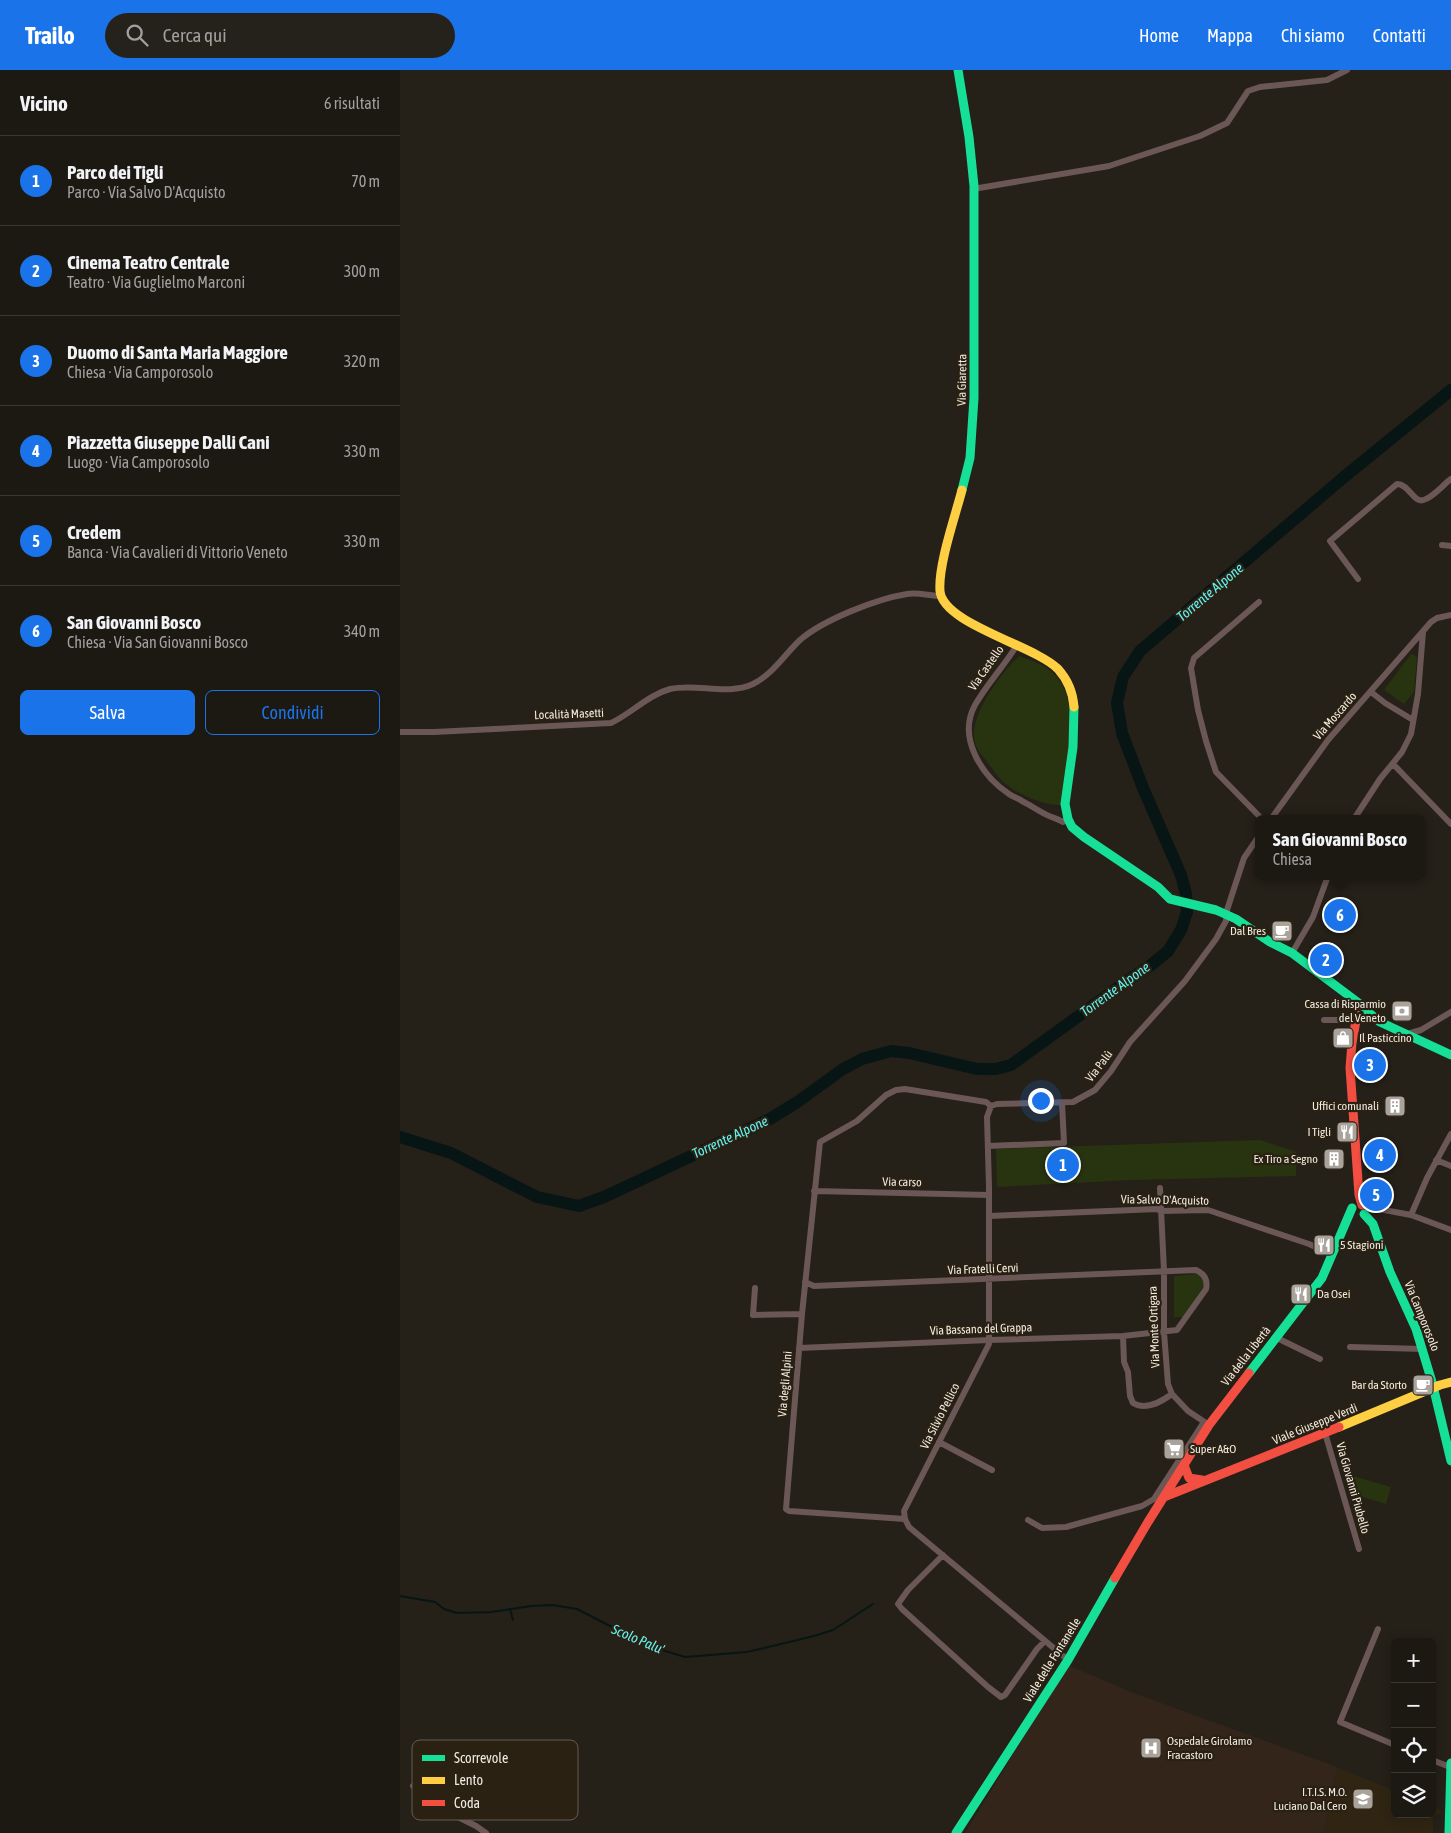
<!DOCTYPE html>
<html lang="it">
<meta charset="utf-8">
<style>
:root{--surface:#1c1812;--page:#25211b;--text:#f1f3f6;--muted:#a0a09f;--line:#3a3732;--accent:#1a73e8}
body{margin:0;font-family:"Asap Condensed",sans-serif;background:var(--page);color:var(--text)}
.controls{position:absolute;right:15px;bottom:15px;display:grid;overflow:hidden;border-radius:8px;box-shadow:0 2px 12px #0003}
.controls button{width:45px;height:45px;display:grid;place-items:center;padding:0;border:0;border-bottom:1px solid var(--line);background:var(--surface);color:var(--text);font:25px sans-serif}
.you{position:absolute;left:640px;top:1030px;width:18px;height:18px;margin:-12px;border:4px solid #fff;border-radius:50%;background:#1a73e8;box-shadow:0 0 0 8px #1a73e833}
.badge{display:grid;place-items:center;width:32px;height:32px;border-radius:50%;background:var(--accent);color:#fff;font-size:16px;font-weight:700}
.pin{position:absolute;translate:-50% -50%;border:2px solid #fff;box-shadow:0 1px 5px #0006}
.popup{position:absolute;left:855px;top:745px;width:170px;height:65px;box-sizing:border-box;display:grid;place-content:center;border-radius:8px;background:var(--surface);filter:drop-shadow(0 1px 4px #0005);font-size:16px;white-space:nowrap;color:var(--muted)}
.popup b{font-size:19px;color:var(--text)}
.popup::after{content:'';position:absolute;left:50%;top:100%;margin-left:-10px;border:10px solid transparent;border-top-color:var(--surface)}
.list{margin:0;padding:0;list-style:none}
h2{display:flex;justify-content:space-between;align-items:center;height:65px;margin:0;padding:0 20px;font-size:21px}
h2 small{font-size:16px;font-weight:400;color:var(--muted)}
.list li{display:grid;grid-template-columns:32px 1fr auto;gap:15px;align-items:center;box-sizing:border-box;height:90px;padding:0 20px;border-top:1px solid var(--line)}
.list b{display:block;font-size:19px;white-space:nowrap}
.list p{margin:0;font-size:16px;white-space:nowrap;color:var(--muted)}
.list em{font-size:16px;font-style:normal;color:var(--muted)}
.actions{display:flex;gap:10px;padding:15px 20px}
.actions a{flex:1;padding:11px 0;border:1px solid var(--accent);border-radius:8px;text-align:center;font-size:18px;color:var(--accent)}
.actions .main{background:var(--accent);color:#fff}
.icon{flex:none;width:28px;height:28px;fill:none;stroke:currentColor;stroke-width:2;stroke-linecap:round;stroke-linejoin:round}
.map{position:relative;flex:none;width:1051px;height:1763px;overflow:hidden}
header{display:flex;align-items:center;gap:30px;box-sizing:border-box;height:70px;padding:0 25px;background:var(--accent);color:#fff}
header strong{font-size:24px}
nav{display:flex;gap:28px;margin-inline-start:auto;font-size:18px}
.search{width:350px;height:45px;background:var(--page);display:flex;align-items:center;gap:12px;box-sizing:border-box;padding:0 18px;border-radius:28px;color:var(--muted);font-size:19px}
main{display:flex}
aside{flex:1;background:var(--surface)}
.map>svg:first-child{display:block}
.built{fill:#302513}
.medical{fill:#34251b}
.green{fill:#28340f}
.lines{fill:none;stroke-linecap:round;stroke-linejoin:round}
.stream{stroke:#071615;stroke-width:2}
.river{stroke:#071615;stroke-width:12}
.street{stroke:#6b5755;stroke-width:6}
.fast{stroke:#16e098;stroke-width:9}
.slow{stroke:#ffcf43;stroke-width:9}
.jam{stroke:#f24e42;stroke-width:9}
.labels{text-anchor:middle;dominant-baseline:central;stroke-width:4.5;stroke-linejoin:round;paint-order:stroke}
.street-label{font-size:12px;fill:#f0eae1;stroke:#2a2113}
.poi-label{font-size:12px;fill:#f0eae1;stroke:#2a2113;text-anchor:end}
.water-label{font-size:14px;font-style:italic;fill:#63f3f3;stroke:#2a2113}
.key{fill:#2a2113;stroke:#655d51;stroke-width:1}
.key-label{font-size:14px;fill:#f0eae1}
</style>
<header>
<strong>Trailo</strong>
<div class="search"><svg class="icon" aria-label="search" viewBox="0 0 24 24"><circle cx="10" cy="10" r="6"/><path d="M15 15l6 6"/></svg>Cerca qui</div>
<nav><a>Home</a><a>Mappa</a><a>Chi siamo</a><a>Contatti</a></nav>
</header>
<main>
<aside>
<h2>Vicino<small>6 risultati</small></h2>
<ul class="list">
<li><span class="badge">1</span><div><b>Parco dei Tigli</b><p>Parco · Via Salvo D'Acquisto</p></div><em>70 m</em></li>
<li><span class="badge">2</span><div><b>Cinema Teatro Centrale</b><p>Teatro · Via Guglielmo Marconi</p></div><em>300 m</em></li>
<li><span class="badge">3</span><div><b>Duomo di Santa Maria Maggiore</b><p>Chiesa · Via Camporosolo</p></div><em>320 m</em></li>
<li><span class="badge">4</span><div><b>Piazzetta Giuseppe Dalli Cani</b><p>Luogo · Via Camporosolo</p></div><em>330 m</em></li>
<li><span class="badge">5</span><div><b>Credem</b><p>Banca · Via Cavalieri di Vittorio Veneto</p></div><em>330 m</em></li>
<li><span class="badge">6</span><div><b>San Giovanni Bosco</b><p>Chiesa · Via San Giovanni Bosco</p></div><em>340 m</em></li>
</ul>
<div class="actions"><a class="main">Salva</a><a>Condividi</a></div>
</aside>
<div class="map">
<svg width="1051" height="1763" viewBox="0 0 1051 1763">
<rect width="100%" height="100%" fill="#252018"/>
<path class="built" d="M 937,1697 L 995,1721 L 995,1744 L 1032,1744 L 1032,1736 L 1041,1740 L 1041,1743 L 1033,1746 L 1033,1763 L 924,1763 Z"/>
<path class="medical" d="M 668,1595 L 731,1622 L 937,1697 L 924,1763 L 565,1763 Z"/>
<path class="green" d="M 1011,584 L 1017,587 L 1014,622 L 1004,634 L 984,620 Z
M 620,586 C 633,591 648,596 657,607 C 682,638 666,698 662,735 C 644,736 615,723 602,711 C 597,706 593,699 588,693 C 582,685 575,678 574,667 C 571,644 602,600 620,586 Z
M 860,1070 L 896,1082 L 896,1106 L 731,1110 L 597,1117 L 596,1079 Z
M 797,1204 L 800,1205 L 805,1213 L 784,1247 L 774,1247 L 774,1206 Z
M 946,1404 L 991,1417 L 986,1434 L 950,1423 Z"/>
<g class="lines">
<path class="stream" d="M 0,1526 L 35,1532 L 44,1539 L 57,1543 L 91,1542 L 131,1536 L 153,1535 L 177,1539 L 249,1576 L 285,1587 L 347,1582 L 414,1566 L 433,1560 L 473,1534
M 110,1539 L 113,1550"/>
<path class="river" d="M 0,1067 L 51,1083 L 137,1127 L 179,1136 L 204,1127 L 368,1050 L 396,1033 L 443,999 L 462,989 L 491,981 L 509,983 L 577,999 L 596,999 L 611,995 L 727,911 L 751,895 L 768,881 L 781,860 L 787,842 L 786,824 L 781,805 L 743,718 L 722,663 L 717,633 L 723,607 L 740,581 L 944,407 L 1051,320"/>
<path class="street" d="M 573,119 L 709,96 L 800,66 L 827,53 L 848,21 L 860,17 L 927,10 L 947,0
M 1042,475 L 1051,476
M 958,509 L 930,471 L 997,414 C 1010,414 1014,436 1026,429 C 1035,425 1043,415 1051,409
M 859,532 L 794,588 L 791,598 L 798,640 L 806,671 L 816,702 L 862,749
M 617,575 C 604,596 587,614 575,635 C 557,668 582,706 609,724 C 613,727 618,728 622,731 C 630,735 637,740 645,744 C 652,748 657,748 663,752 L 668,749
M 971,622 L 985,633 L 1013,650
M 0,662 L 34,662 L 211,653 C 232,643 248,625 270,619 C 297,613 327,626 353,614 C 372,605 385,584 400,570 C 423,550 476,529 507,524 C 518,522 530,526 541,526
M 993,694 L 1051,754
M 871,749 L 928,670 L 1031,552 L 1037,548 L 1051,545
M 954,749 L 980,709 L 1002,682 L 1011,664 L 1018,624 L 1023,562
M 892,883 L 913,847 L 928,806
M 924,950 L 949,950
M 1007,964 L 1021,960 L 1051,942
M 591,1036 L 587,1047 L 589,1117 L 589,1274 L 504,1441 L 505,1449 L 509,1457 L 668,1590
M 588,1076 L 664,1073 L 662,1033
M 1036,1090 L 1051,1096
M 760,1118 L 764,1201 L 764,1262 L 768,1314 L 772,1324 L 788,1341 L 809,1355
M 414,1121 L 589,1125
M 963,1136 L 1011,1145 L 1051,1160
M 1011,1145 L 1027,1108 L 1051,1064
M 589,1146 L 757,1139 L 761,1141 L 808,1140 L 909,1174 L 933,1185
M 355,1218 L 353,1245 L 402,1244
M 723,1266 L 724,1292 L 728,1302 L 730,1326 L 733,1333 C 746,1341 761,1332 772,1324
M 877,1268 L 920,1289
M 950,1277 L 1023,1279
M 399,1278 L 589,1270 L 723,1266 L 777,1260 L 806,1219 C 808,1210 805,1204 796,1200 L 414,1216 L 405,1212
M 925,1363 L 959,1479
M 539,1372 L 592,1400
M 754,1429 L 804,1352
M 505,1449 L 389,1441 L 386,1439 L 402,1244 L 420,1072 L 457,1051 L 486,1025 L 496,1020 L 505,1019 L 586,1032 L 591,1036 L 597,1034 L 673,1032 L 695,1020 L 711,1001 L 730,972 L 785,911 L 816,869 L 826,851 L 827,840 L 844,788 L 859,766
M 628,1450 L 642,1458 L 666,1457 L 742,1436 L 754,1429 L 764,1427
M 543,1485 L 508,1520 L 498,1534 L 502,1539 L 588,1617 L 601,1627 L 605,1625 L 637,1579 L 645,1571
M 978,1559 L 940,1652 L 995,1675
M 1032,1690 L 1050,1697
M 13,1716 L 38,1737 L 76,1756 L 86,1763"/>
<path class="fast" d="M 558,0 L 569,67 L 574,116 L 574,328 L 570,388 L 562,420
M 674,637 L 673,677 L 665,734 L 668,749 L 672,757 L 684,767 L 758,817 L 770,829 L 816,840 L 836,849 L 870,872 L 892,883 L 964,937
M 968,942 L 980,952 L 1051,985
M 964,1144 L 973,1154 L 990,1202 L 1016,1259 L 1032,1312 L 1051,1391
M 849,1303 L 922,1208 L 952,1138
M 556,1763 L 668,1590 L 715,1508
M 1049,1763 L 1051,1693"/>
<path class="slow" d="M 562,420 C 555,447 538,495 540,521 C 543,554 634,575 658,599 C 667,609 673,623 674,637
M 939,1357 L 1040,1315 L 1051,1312"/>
<path class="jam" d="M 957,945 L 952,973 L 950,998 L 959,1125 L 962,1135
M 784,1395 L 789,1408 L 802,1410
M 764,1427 L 939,1357
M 715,1508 L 748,1452 L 809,1355 L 849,1303"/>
</g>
<defs>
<g id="cafe-square" transform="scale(1.125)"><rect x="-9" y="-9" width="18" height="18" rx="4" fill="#a9a39b" stroke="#2a2113"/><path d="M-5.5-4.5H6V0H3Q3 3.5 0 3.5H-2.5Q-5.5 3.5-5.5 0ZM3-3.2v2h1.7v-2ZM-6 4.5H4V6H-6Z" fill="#fff"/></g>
<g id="bank-square" transform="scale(1.125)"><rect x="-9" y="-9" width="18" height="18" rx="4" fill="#a9a39b" stroke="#2a2113"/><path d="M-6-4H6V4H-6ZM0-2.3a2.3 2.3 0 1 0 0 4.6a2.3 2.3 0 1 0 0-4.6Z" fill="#fff"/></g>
<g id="shop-square" transform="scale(1.125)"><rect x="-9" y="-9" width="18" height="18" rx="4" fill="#a9a39b" stroke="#2a2113"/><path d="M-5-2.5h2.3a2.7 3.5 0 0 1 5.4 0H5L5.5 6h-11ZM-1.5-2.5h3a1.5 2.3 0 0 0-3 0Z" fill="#fff"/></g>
<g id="building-square" transform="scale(1.125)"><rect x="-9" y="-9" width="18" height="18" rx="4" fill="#a9a39b" stroke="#2a2113"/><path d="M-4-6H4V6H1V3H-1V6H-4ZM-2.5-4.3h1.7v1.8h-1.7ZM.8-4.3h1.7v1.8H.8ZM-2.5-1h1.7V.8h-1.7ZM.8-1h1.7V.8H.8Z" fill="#fff"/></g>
<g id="restaurant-square" transform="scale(1.125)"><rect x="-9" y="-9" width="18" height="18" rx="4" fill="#a9a39b" stroke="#2a2113"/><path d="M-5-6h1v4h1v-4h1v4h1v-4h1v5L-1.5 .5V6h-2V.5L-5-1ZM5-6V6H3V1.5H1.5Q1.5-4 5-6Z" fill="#fff"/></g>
<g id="supermarket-square" transform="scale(1.125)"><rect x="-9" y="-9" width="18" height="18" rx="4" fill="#a9a39b" stroke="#2a2113"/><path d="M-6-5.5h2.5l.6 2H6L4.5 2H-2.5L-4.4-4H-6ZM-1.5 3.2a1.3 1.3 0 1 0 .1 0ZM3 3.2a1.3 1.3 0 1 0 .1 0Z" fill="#fff"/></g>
<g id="hospital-square" transform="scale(1.125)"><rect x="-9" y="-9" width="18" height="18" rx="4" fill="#a9a39b" stroke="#2a2113"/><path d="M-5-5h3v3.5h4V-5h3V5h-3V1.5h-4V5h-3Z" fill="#fff"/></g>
<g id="school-square" transform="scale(1.125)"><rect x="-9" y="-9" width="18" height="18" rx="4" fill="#a9a39b" stroke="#2a2113"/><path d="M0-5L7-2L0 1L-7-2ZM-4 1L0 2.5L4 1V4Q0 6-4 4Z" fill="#fff"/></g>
</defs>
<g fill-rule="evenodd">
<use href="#cafe-square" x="882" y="861"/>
<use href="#bank-square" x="1002" y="941"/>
<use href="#shop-square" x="943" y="968"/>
<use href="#building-square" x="995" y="1036"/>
<use href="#restaurant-square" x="947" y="1062"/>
<use href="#building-square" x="934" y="1089"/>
<use href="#restaurant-square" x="924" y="1175"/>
<use href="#restaurant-square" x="901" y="1224"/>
<use href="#cafe-square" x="1023" y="1315"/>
<use href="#supermarket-square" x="774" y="1379"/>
<use href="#hospital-square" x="751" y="1678"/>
<use href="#school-square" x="963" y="1729"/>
</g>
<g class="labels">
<g class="street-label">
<text transform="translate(562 310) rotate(-89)">Via Giaretta</text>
<text transform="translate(586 598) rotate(-55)">Via Castello</text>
<text transform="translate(169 644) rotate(-2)">Località Masetti</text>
<text transform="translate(935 646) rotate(-49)">Via Moscardo</text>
<text transform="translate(699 996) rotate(-53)">Via Palù</text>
<text transform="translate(502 1112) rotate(1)">Via carso</text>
<text transform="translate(765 1130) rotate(1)">Via Salvo D'Acquisto</text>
<text transform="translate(583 1199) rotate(-2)">Via Fratelli Cervi</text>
<text transform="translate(1022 1246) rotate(68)">Via Camporosolo</text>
<text transform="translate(754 1257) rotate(-92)">Via Monte Ortigara</text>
<text transform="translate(581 1259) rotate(-2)">Via Bassano del Grappa</text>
<text transform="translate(846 1286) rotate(-52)">Via della Libertà</text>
<text transform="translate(385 1314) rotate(-85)">Via degli Alpini</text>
<text transform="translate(540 1346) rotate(-63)">Via Silvio Pellico</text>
<text transform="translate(915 1354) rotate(-22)">Viale Giuseppe Verdi</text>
<text transform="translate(953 1418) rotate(74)">Via Giovanni Piubello</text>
<text transform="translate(652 1590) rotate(-58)">Viale delle Fontanelle</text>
</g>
<g class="poi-label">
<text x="866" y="861">Dal Bres</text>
<text x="986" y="934">Cassa di Risparmio<tspan x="986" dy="14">del Veneto</tspan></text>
<text x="959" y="968" text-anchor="start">Il Pasticcino</text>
<text x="979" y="1036">Uffici comunali</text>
<text x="931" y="1062">I Tigli</text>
<text x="918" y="1089">Ex Tiro a Segno</text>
<text x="940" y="1175" text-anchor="start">5 Stagioni</text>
<text x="917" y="1224" text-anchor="start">Da Osei</text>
<text x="1007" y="1315">Bar da Storto</text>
<text x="790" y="1379" text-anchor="start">Super A&amp;O</text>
<text x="767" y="1671" text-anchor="start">Ospedale Girolamo<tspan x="767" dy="14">Fracastoro</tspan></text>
<text x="947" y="1722">I.T.I.S. M.O.<tspan x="947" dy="14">Luciano Dal Cero</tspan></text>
</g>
<g class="water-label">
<text transform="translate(810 522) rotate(-40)">Torrente Alpone</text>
<text transform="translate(715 919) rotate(-36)">Torrente Alpone</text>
<text transform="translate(330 1067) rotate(-25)">Torrente Alpone</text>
<text transform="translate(238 1569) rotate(23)">Scolo Palu'</text>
</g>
</g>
<rect x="12" y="1670" width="166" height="80" rx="8" class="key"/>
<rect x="22" y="1685" width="23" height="6" fill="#16e098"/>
<rect x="22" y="1707" width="23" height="7" fill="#ffcf43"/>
<rect x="22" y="1730" width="23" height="6" fill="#f24e42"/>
<g class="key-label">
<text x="54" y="1693">Scorrevole</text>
<text x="54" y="1715">Lento</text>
<text x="54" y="1738">Coda</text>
</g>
</svg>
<div class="controls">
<button>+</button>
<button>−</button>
<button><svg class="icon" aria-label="locate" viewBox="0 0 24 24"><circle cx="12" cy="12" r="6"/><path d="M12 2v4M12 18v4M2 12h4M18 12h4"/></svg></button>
<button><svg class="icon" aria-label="layers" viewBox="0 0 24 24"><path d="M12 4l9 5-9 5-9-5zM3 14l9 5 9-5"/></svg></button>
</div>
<div class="you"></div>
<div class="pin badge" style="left:663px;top:1095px">1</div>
<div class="pin badge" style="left:926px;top:890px">2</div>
<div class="pin badge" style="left:970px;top:995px">3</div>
<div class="pin badge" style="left:980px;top:1085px">4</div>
<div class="pin badge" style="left:976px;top:1125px">5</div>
<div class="pin badge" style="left:940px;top:845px">6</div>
<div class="popup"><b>San Giovanni Bosco</b>Chiesa</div>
</div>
</main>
